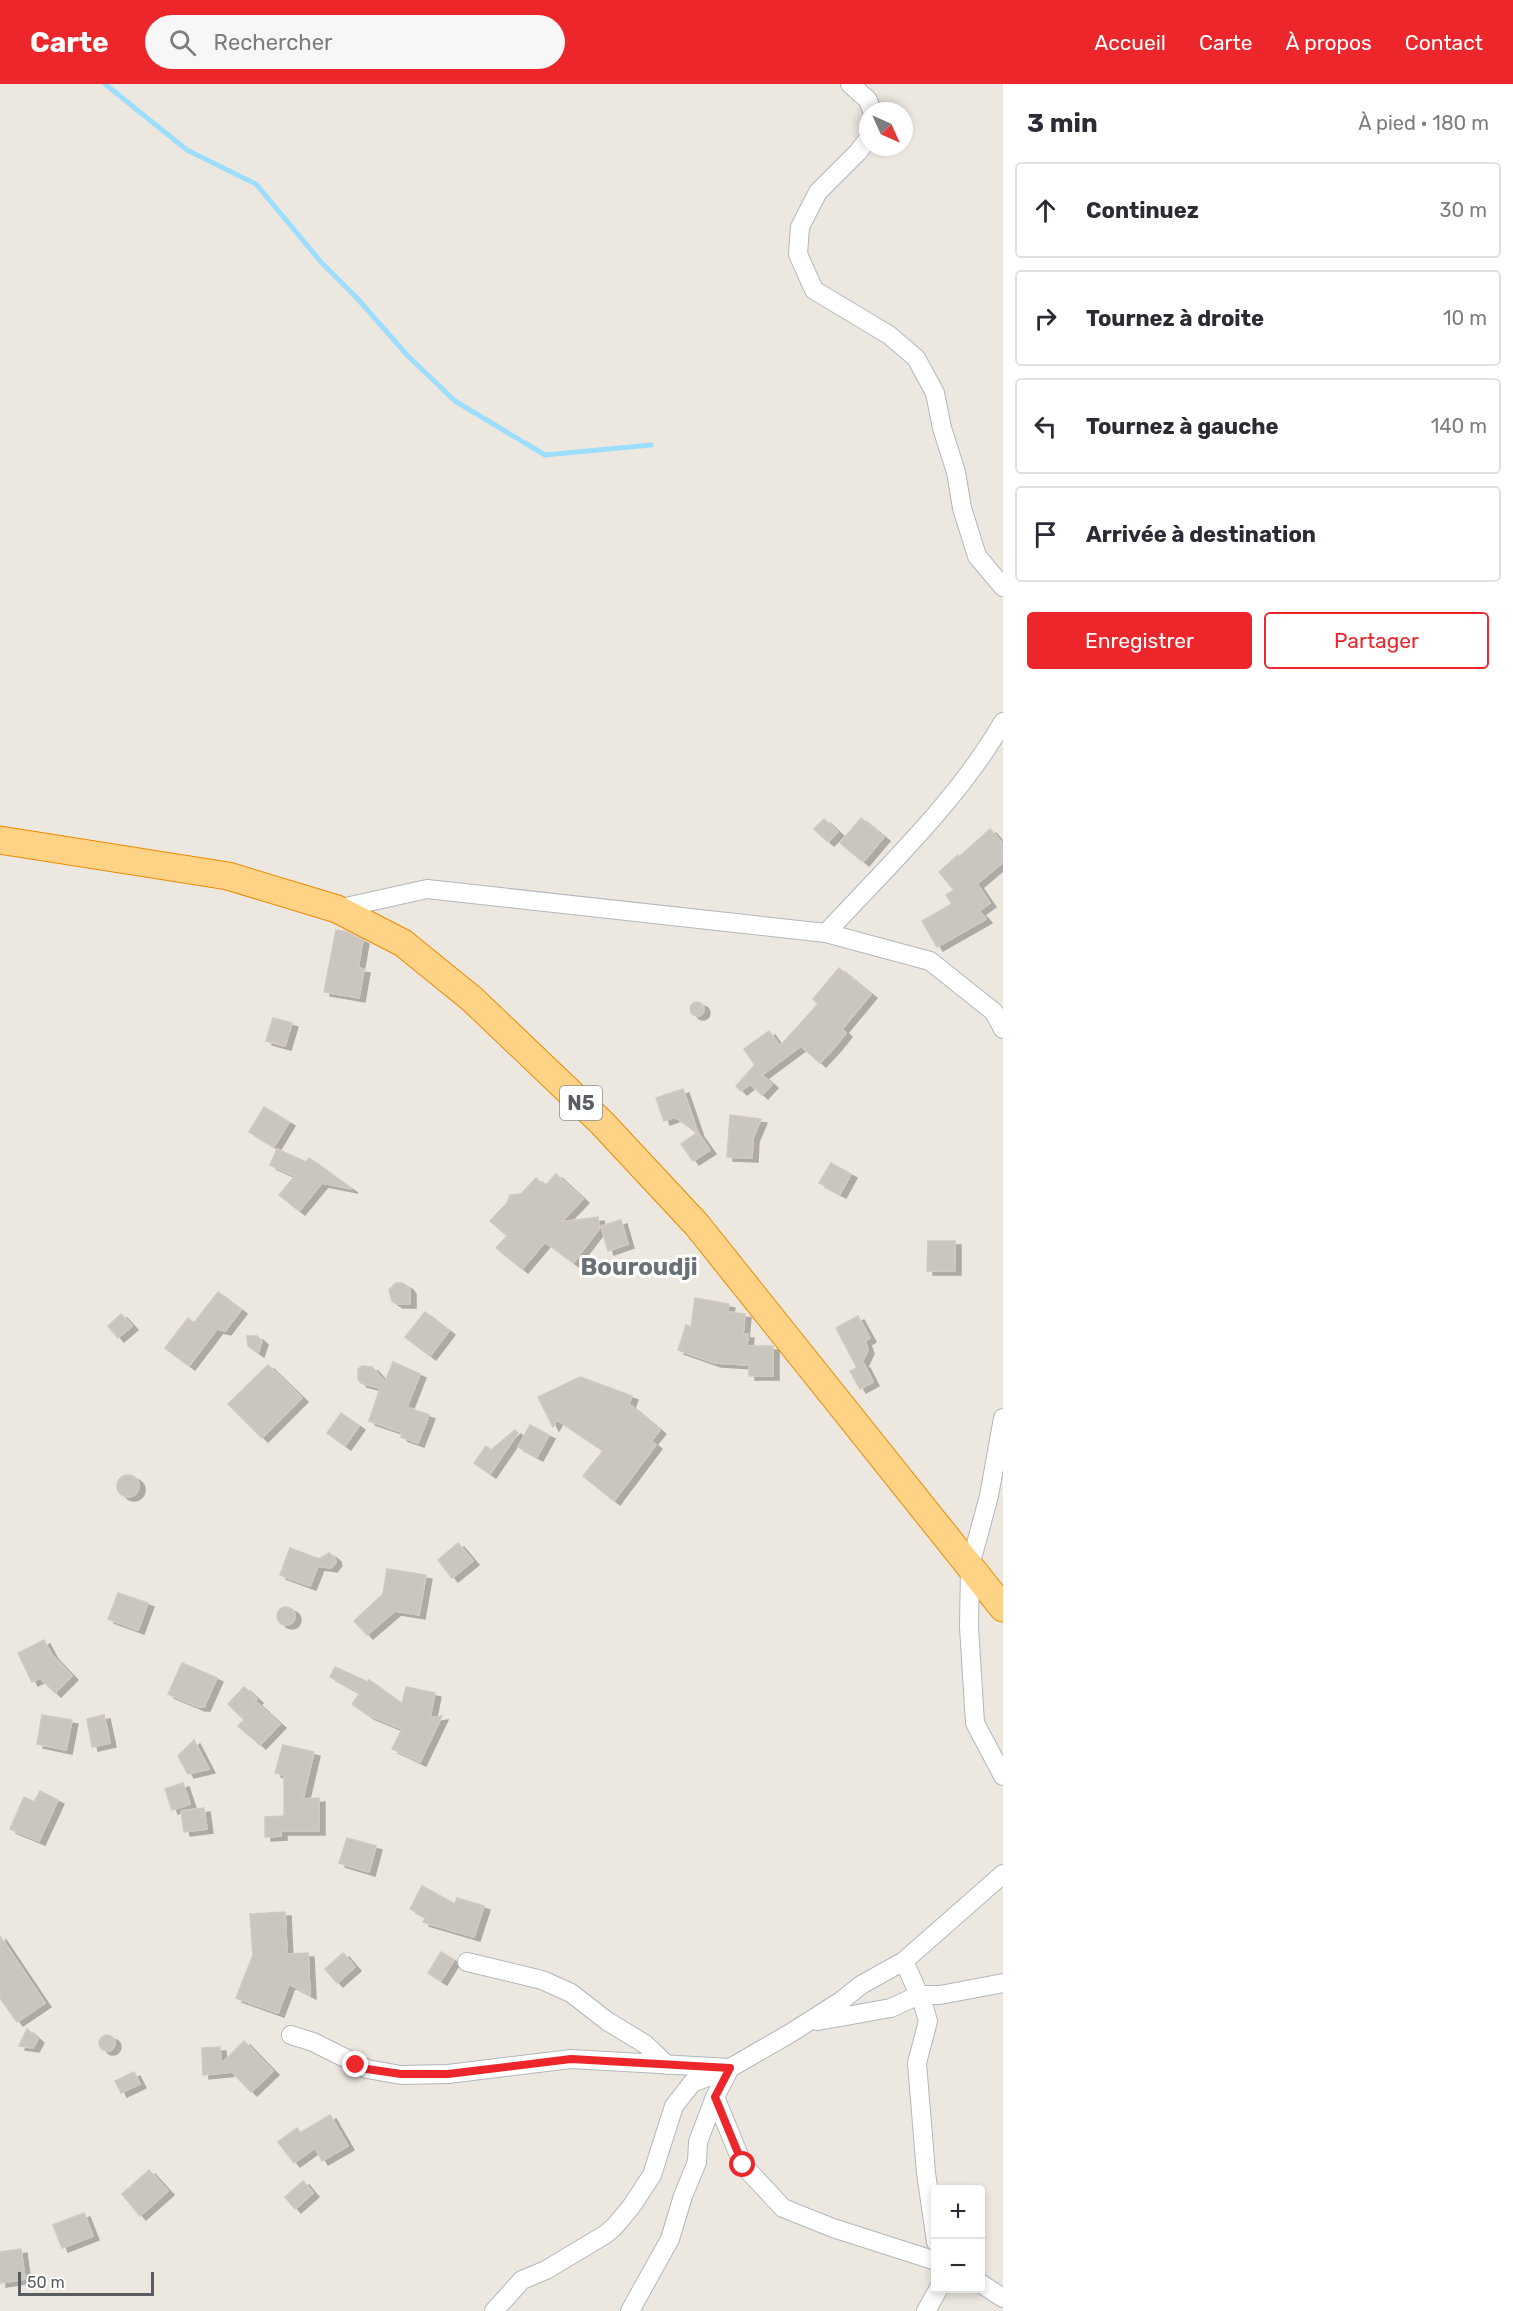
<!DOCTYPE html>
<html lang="fr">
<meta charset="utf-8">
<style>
:root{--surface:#fff;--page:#f7f7f7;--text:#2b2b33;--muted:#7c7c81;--line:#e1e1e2;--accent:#ec262b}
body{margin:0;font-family:Rubik,sans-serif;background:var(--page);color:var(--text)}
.controls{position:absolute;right:18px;bottom:18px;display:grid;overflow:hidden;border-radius:6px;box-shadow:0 3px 9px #0003}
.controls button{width:54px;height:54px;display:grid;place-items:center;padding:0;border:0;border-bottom:2px solid var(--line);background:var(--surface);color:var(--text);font:30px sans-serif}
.compass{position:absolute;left:859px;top:18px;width:54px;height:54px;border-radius:50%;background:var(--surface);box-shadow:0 3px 9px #0003;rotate:135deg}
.scale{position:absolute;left:18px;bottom:15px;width:136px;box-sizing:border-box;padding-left:6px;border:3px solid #595d61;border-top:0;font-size:16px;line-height:21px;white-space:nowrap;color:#595d61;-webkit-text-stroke:4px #fff;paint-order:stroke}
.stop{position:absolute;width:18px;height:18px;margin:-14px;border:4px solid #ec262b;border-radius:50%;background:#fff}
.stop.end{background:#ec262b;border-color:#fff;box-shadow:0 2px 6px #0008}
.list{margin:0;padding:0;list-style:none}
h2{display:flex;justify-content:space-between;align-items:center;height:78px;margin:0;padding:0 24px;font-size:26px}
h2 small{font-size:20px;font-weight:400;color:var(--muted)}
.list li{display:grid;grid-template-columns:39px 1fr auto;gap:18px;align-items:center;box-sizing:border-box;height:96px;margin:0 12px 12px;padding:0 12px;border:2px solid var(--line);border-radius:6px}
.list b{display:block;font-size:22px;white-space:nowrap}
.list em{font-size:20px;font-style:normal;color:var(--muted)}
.actions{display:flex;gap:12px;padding:18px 24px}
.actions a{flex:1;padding:14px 0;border:2px solid var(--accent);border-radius:6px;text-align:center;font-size:21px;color:var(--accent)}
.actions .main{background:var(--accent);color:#fff}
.icon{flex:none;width:33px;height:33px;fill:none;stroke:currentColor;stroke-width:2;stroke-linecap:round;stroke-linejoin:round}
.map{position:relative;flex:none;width:1003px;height:2227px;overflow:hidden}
header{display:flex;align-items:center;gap:36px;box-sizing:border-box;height:84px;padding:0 30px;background:var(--accent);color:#fff}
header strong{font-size:28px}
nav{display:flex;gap:33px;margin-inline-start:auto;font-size:21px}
.search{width:420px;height:54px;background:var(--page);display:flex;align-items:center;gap:15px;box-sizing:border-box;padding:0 21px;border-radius:33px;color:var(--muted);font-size:22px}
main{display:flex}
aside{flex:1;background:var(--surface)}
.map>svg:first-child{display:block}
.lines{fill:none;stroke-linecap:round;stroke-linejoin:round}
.stream{stroke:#9ddeff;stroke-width:5}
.building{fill:#c9c5bf;stroke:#d1c9be;stroke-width:1.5;filter:url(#shadow)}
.minor-casing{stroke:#b3b7bb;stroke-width:20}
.highway-casing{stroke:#ec8a00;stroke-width:29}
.minor{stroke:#fff;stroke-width:18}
.highway{stroke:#ffd385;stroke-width:27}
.route{stroke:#ec262b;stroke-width:8}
.labels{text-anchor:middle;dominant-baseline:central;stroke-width:6;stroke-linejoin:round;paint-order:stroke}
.shield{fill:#fff;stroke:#8b8e90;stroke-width:1.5}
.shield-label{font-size:20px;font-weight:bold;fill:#595d61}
.quarter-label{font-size:24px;font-weight:bold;fill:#6a7073;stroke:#fff}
</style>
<header>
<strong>Carte</strong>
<div class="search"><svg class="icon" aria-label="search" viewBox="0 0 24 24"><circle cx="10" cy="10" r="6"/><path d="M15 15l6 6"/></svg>Rechercher</div>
<nav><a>Accueil</a><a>Carte</a><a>À propos</a><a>Contact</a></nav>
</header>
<main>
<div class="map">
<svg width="1003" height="2227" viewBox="0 0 1003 2227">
<defs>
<filter id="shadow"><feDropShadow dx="6" dy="4" stdDeviation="0" flood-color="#0004"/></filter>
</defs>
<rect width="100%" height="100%" fill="#ece8e0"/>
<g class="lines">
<path class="stream" d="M 105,0 L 187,66 L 256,100 L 321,178 L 355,212 L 408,272 L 455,317 L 545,371 L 651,361"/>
</g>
<path class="building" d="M 861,734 L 884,753 L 863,778 L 840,759 Z
M 824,735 L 838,748 L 828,758 L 814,745 Z
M 990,745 L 1003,760 L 1003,778 L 977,800 L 990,819 L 979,827 L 986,835 L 937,863 L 922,837 L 952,820 L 946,811 L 954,806 L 939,788 L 958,771 L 959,773 Z
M 336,846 L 347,848 L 363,856 L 358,884 L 364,885 L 359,914 L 324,908 Z
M 839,884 L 871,910 L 842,945 L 846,949 L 834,964 L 820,979 L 801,962 L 762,991 L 772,1000 L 762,1011 L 750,1000 L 741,1007 L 736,1002 L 755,981 L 744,965 L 769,947 L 780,962 L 818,920 L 813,915 Z
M690 925a7 7 0 1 1 14 0a7 7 0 1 1-14 0Z
M 273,934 L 292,939 L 285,962 L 266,957 Z
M 683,1005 L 698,1049 L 710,1066 L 693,1077 L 681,1060 L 697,1049 L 675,1033 L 664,1037 L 656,1014 Z
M 264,1023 L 289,1038 L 274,1063 L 249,1048 Z
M 730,1031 L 761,1035 L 753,1054 L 752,1074 L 727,1073 Z
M 277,1065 L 306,1078 L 309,1074 L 352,1105 L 322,1099 L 299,1127 L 279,1111 L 295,1092 L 270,1081 Z
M 831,1079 L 851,1090 L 840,1110 L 819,1099 Z
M 556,1090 L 583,1115 L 561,1138 L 598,1133 L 599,1145 L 573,1179 L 545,1158 L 522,1185 L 496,1164 L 507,1152 L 490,1137 L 507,1119 L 510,1111 L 521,1110 L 536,1094 L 545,1102 Z
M 621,1136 L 628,1160 L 608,1167 L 601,1142 Z
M 928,1157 L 955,1157 L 955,1187 L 927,1187 Z
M 396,1199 L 402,1199 L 407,1202 L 410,1206 L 410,1220 L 397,1220 L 392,1217 L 389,1206 Z
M 218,1208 L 241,1226 L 225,1247 L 217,1245 L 189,1282 L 165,1264 L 188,1234 L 194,1239 Z
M 695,1214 L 729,1220 L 727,1228 L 745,1230 L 743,1250 L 748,1250 L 747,1262 L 773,1262 L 773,1292 L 749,1292 L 749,1281 L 715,1279 L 678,1266 L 686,1241 L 691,1243 Z
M 425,1228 L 449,1247 L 430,1272 L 405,1253 Z
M 121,1230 L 132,1242 L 118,1254 L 108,1242 Z
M 858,1232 L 870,1254 L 865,1257 L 868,1266 L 861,1281 L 864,1280 L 873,1298 L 860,1305 L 850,1287 L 857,1284 L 836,1244 Z
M 247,1252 L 257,1252 L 262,1257 L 258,1269 L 248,1262 Z
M 393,1278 L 420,1290 L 407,1323 L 429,1331 L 418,1359 L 401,1353 L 402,1348 L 369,1337 L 380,1304 L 361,1299 L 358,1295 L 358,1285 L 362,1282 L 372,1283 L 385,1298 Z
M 268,1281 L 302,1314 L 262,1354 L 228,1320 Z
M 580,1293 L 632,1312 L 629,1320 L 660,1346 L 651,1357 L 656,1361 L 614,1417 L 583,1392 L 603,1367 L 557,1336 L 553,1343 L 538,1313 Z
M 341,1329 L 359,1342 L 345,1362 L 327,1349 Z
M 530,1341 L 549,1351 L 537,1373 L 518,1363 Z
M 515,1346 L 518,1349 L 490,1390 L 474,1379 L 486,1362 L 491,1366 Z
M117 1402a11 11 0 1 1 22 0a11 11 0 1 1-22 0Z
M 458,1459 L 473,1477 L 452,1494 L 438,1476 Z
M 290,1464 L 319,1475 L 329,1469 L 335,1474 L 336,1478 L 331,1484 L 318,1482 L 310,1502 L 280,1491 Z
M 387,1485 L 426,1491 L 419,1531 L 395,1527 L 367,1551 L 354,1537 L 383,1510 Z
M 118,1509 L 148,1519 L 138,1546 L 108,1535 Z
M277 1532a9 9 0 1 1 18 0a9 9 0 1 1-18 0Z
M 44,1556 L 52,1571 L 72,1592 L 55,1609 L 40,1594 L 32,1598 L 18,1569 Z
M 182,1579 L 217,1594 L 204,1623 L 199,1623 L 168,1610 Z
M 335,1583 L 368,1598 L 369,1596 L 402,1620 L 406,1603 L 435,1609 L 430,1634 L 442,1632 L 420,1678 L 392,1665 L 402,1645 L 368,1631 L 352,1620 L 360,1609 L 330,1593 Z
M 244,1603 L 257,1615 L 255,1617 L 280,1640 L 260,1661 L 238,1642 L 244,1636 L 228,1620 Z
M 42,1631 L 72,1636 L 66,1666 L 37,1660 Z
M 104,1631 L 110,1659 L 92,1663 L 87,1635 Z
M 194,1656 L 209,1685 L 188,1690 L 178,1672 Z
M 283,1661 L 314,1668 L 303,1715 L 319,1714 L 319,1747 L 281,1747 L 281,1752 L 265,1753 L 265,1733 L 284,1732 L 284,1691 L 275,1689 Z
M 183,1699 L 190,1720 L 172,1726 L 165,1705 Z
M 40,1707 L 58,1716 L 39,1757 L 10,1745 L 24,1713 L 34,1718 Z
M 204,1724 L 207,1745 L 184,1748 L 181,1727 Z
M 347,1754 L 376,1762 L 369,1788 L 339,1779 Z
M 422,1802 L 455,1820 L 457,1814 L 484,1822 L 474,1853 L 423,1838 L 426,1833 L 410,1825 Z
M 285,1828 L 287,1870 L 308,1869 L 310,1911 L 289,1900 L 278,1929 L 236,1914 L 253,1871 L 250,1830 Z
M 0,1852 L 45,1919 L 17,1938 L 0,1914 Z
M 441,1868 L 454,1876 L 441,1897 L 428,1889 Z
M 343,1869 L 355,1883 L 337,1899 L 325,1885 Z
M 27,1945 L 38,1955 L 33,1964 L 19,1962 Z
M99 1959a8 8 0 1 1 16 0a8 8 0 1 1-16 0Z
M 244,1957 L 273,1987 L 251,2008 L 232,1988 L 203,1991 L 202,1964 L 220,1963 L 221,1980 Z
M 134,1988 L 140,2000 L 121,2009 L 115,1997 Z
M 330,2031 L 348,2062 L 322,2077 L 315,2064 L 294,2079 L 278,2058 L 297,2044 L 300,2049 Z
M 149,2086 L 168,2107 L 140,2132 L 122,2110 Z
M 303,2097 L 313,2109 L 295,2125 L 285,2113 Z
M 84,2129 L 93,2152 L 62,2164 L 53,2141 Z
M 21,2165 L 25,2195 L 0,2199 L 0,2168 Z"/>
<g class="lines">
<g class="minor-casing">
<path id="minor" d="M 850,0 L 868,16 L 872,27
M 868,55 L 858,68 L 818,108 L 800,143 L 798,170 L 814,206 L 889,251 L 916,274 L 935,309 L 942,344 L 956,388 L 962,424 L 977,472 L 1003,503
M 337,825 L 427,805 L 826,849 L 930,877 L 994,928 L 1003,945
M 826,849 C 886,784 959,715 1003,638
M 1003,1334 L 989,1412 L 970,1482 L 969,1543 L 975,1639 L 1003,1692
M 904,1877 L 923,1920 L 928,1937 L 917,1979 L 926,2089 L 936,2158
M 467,1878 L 542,1896 L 571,1909 L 607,1937 L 645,1960 L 667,1981
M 818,1937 L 891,1924 L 919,1911 L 940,1911 L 1003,1899
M 291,1951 L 313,1958 L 367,1985 L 401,1991 L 448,1990 L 571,1975 L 730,1984
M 715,2013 L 743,2081 L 783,2124 L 833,2144 L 936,2177
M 980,2199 L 1003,2214
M 494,2227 L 522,2196 L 546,2186 L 606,2150 L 615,2142 L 631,2123 L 652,2091 L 674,2022 L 692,1999 L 723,1987
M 630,2227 L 670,2155 L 683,2112 L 697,2078 L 698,2058 L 715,2013 L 730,1984 L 789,1950 L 841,1917 L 861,1901 L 904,1877 L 1003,1790
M 926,2227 L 939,2204"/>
</g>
<g class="highway-casing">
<path id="highway" d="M 0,756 L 228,792 L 337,825 L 403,859 L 472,915 L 601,1038 L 697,1141 L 1003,1524"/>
</g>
<use href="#minor" class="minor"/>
<use href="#highway" class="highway"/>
</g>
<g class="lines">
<path class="route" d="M 356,1981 L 367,1985 L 401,1990 L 448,1990 L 571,1975 L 730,1984 L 715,2013 L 743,2081"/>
</g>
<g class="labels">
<rect class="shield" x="560" y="1002" width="42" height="34" rx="4.5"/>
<g class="shield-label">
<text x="581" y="1019">N5</text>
</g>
<g class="quarter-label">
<text x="639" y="1183">Bouroudji</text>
</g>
</g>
</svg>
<div class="controls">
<button>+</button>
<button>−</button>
</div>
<svg class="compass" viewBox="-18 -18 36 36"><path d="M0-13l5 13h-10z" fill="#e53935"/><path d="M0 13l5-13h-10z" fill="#7c7c81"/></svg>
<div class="scale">50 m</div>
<div class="stop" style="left:743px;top:2081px"></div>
<div class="stop end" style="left:356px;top:1981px"></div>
</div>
<aside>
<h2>3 min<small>À pied · 180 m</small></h2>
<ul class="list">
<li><svg class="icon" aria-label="ahead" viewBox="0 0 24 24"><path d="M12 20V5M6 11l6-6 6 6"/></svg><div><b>Continuez</b></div><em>30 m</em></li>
<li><svg class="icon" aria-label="right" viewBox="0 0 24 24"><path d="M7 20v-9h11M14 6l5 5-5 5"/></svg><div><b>Tournez à droite</b></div><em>10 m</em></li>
<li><svg class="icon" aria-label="left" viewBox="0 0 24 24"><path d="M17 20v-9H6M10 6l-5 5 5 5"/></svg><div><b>Tournez à gauche</b></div><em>140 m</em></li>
<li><svg class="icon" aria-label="arrive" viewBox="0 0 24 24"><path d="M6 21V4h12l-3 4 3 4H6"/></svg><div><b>Arrivée à destination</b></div></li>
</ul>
<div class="actions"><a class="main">Enregistrer</a><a>Partager</a></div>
</aside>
</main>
